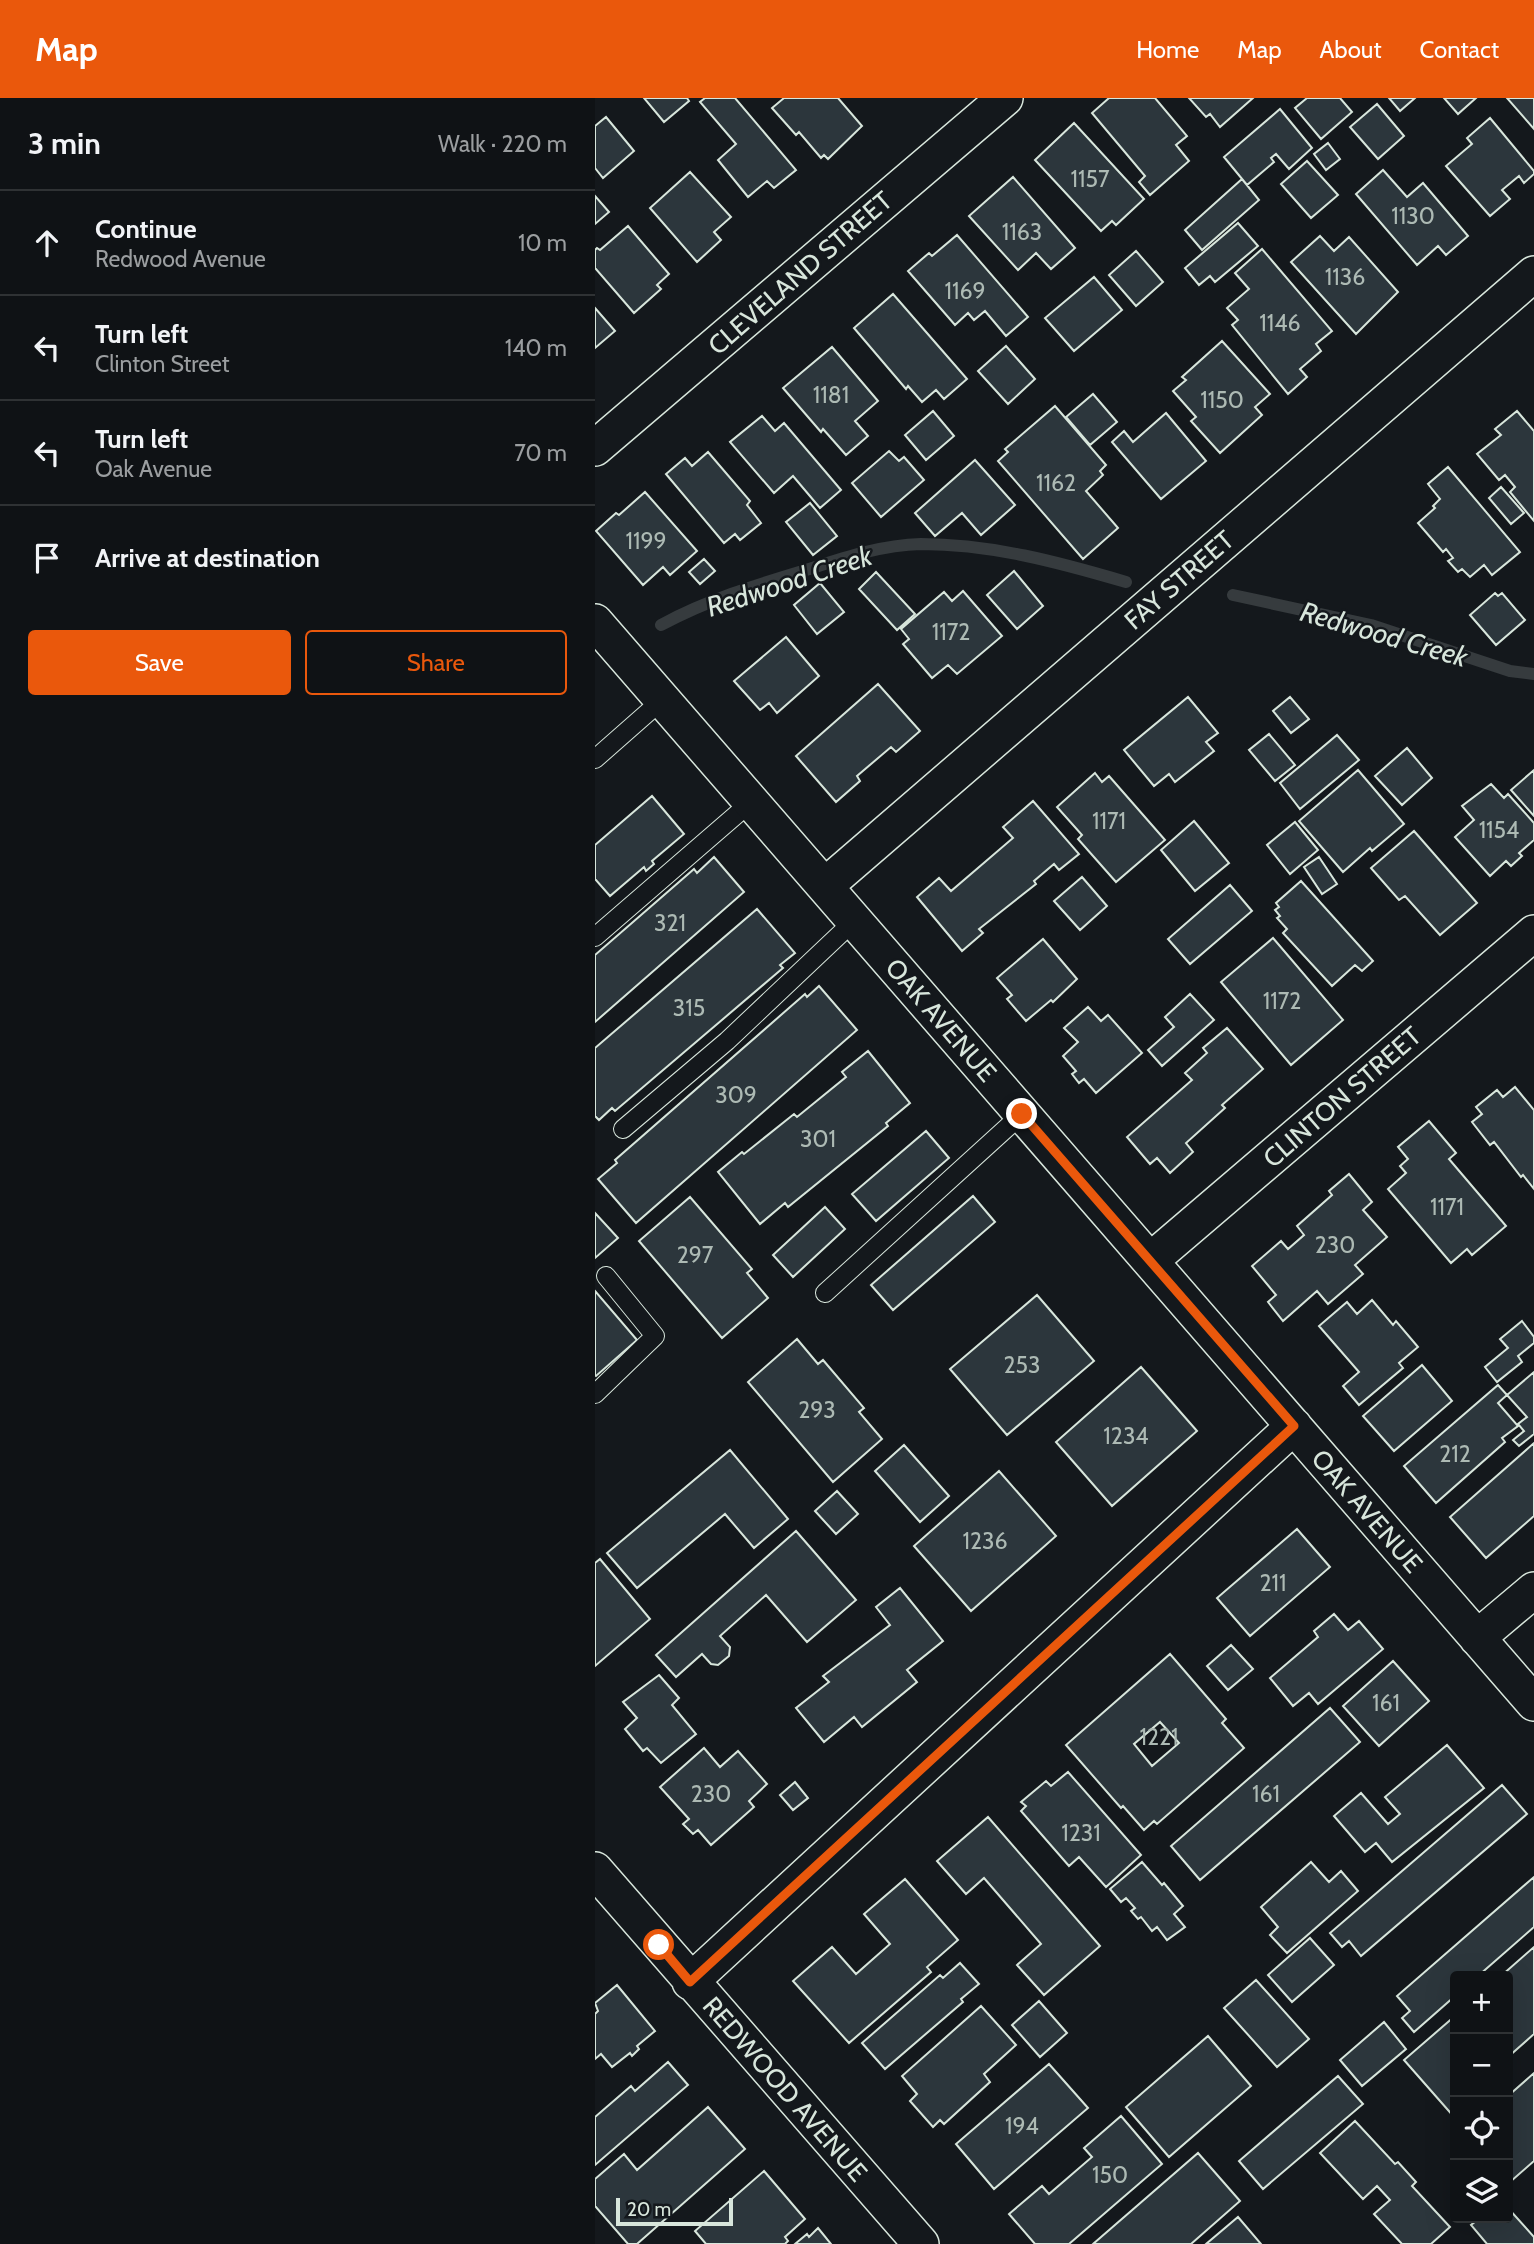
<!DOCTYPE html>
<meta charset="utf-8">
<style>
:root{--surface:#0f1215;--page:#1d2022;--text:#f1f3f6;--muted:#9b9ea0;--line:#2f3234;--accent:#ea580c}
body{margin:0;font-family:Cabin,sans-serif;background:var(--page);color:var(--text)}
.controls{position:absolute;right:21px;bottom:21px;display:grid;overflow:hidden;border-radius:7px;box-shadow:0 7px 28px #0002}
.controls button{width:63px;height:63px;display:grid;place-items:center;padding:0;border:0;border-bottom:2px solid var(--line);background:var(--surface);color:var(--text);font:35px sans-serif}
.scale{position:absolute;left:21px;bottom:18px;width:117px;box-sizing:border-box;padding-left:7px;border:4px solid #d8e6dc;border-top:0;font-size:19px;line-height:24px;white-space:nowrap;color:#d8e6dc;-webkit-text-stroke:5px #14181c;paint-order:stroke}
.stop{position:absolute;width:21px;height:21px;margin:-16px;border:5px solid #ea580c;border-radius:50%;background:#fff}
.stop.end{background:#ea580c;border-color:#fff;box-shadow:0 2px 7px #0008}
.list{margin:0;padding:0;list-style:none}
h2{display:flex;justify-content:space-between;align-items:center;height:91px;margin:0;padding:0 28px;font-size:30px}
h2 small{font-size:23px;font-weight:400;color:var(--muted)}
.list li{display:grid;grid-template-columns:46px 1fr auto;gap:21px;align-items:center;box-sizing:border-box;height:105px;padding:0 28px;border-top:2px solid var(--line)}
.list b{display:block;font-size:26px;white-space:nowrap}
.list p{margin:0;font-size:23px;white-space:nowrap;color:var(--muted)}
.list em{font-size:23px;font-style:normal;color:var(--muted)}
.actions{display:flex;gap:14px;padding:21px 28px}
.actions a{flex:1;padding:16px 0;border:2px solid var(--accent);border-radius:7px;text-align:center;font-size:24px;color:var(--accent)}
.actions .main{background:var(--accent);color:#fff}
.icon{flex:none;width:38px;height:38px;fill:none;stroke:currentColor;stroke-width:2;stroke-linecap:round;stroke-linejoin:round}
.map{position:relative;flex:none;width:939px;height:2146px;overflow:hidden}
header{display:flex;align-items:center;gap:42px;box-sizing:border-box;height:98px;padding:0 35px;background:var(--accent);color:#fff}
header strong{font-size:33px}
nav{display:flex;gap:38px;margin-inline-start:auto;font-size:24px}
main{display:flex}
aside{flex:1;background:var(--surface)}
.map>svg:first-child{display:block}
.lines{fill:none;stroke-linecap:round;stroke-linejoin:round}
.stream{stroke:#363b3e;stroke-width:12}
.building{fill:#2c363c;stroke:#d8e6dc;stroke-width:2;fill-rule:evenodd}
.lane-casing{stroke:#d8e6dc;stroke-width:20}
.street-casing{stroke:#d8e6dc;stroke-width:38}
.lane{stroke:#14181c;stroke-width:18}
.street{stroke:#14181c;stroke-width:35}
.route{stroke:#ea580c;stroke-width:9}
.labels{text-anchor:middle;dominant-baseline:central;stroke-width:5;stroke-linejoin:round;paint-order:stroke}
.number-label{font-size:23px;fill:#adbab4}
.street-label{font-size:26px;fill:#d8e6dc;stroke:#14181c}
.water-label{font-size:28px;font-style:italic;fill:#d8e6dc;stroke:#14181c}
</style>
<header>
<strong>Map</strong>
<nav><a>Home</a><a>Map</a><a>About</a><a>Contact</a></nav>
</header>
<main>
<aside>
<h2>3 min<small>Walk · 220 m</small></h2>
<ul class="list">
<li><svg class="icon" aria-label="ahead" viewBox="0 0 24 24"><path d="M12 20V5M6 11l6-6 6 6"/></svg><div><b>Continue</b><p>Redwood Avenue</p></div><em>10 m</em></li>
<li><svg class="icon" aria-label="left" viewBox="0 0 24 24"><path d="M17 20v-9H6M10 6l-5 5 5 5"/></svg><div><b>Turn left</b><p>Clinton Street</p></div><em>140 m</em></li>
<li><svg class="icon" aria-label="left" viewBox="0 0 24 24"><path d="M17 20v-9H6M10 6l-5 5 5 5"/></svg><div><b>Turn left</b><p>Oak Avenue</p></div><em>70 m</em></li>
<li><svg class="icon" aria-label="arrive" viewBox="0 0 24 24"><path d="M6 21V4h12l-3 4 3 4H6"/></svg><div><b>Arrive at destination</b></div></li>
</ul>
<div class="actions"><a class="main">Save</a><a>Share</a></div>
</aside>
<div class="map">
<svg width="939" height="2146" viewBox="0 0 939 2146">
<rect width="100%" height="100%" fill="#14181c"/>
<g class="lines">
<path class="stream" d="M 638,497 L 776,527 L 915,573 L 939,576
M 66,527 C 112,502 161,487 211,472 C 248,460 286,447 326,446 C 396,446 463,464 531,484"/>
</g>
<path class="building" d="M 49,0 L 92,0 L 94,3 L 69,24 Z
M 110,0 L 140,0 L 201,72 L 179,90 L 172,83 L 153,99 L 123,62 L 141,46 L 105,4 Z
M 189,0 L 243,0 L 267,28 L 233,61 L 229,57 L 226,60 L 204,34 L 201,37 L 177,10 Z
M 514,0 L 560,0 L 592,38 L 581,47 L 594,63 L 555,97 L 544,84 L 550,78 L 497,15 Z
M 594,0 L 658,0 L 625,29 L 615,16 L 611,19 Z
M 712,0 L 745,0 L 757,14 L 726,41 L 700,10 Z
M 794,0 L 820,0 L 805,13 Z
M 849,0 L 881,0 L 863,16 Z
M 912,0 L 939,0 L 939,31 Z
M 782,6 L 809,38 L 783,61 L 755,29 Z
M 685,11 L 717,50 L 694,71 L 681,56 L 676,60 L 679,64 L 652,87 L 629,59 Z
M 11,19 L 39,53 L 8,80 L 0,70 L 0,28 Z
M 895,20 L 939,73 L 939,76 L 929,85 L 924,78 L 907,92 L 915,101 L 895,118 L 851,68 L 877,46 L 872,40 Z
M 479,25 L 549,101 L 521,127 L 517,123 L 506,133 L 440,62 Z
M 733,45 L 745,61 L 731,72 L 719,56 Z
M 712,63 L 743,97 L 716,120 L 686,86 Z
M 788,72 L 812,99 L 828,85 L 873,138 L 851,157 L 843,148 L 822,167 L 761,96 Z
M 95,74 L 136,119 L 119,134 L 126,142 L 102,164 L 55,110 Z
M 418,79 L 480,150 L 456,171 L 441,155 L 423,172 L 374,118 Z
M 647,81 L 664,102 L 607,152 L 590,132 Z
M 0,98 L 14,114 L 0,126 Z
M 643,125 L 663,148 L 620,184 L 615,178 L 604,187 L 590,170 Z
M 33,128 L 74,176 L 62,187 L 66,191 L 39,215 L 0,170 L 0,152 L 2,150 L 5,152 Z
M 362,137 L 433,219 L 411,238 L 390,213 L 379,222 L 373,215 L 360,227 L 313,173 L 334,155 L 337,158 Z
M 725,138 L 739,153 L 754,139 L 803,194 L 761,236 L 696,164 Z
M 667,151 L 737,233 L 721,246 L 726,253 L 705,271 L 712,279 L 693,296 L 637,227 L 643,222 L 632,210 L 654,191 L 640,175 Z
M 541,153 L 568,184 L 541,208 L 514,177 Z
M 499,179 L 527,212 L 479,253 L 450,220 Z
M 298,196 L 372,281 L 349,301 L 341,292 L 327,304 L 313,288 L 311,291 L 259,230 Z
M 0,210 L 20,233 L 0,250 Z
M 627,243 L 675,296 L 660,309 L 667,317 L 625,355 L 596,323 L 601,319 L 578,293 L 591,282 L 587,279 Z
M 411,248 L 440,281 L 413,306 L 383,273 Z
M 237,249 L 283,303 L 260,323 L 273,338 L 251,357 L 228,331 L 226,334 L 188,290 Z
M 498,296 L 522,324 L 495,347 L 471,319 Z
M 460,308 L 511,367 L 505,373 L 508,377 L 491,393 L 523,430 L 488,461 L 403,363 L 413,354 L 410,351 Z
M 338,313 L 359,338 L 331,362 L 310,337 Z
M 922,313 L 939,333 L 939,423 L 915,394 L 920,389 L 910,377 L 904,382 L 882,356 L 906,337 L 900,331 Z
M 571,315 L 611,363 L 566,401 L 517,344 L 529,333 L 538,344 Z
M 167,318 L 180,333 L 189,325 L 246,392 L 225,410 L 198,378 L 179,395 L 135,344 Z
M 294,353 L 304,363 L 309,359 L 329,382 L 286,419 L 257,385 Z
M 113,354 L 155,403 L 152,407 L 166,425 L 145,442 L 140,436 L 129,445 L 71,376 L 90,360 L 97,368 Z
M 380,362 L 420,407 L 386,437 L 367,415 L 340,438 L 320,415 Z
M 853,369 L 925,454 L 897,477 L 889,467 L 875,479 L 867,471 L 863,474 L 853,463 L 858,460 L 851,451 L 848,454 L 823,425 L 840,410 L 838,408 L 845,401 L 833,386 Z
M 906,389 L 929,415 L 916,426 L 894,400 Z
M 50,394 L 102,453 L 75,477 L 68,469 L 48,487 L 1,433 L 21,415 L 24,417 Z
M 215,405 L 242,438 L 218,457 L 191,424 Z
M 109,461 L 120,473 L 105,486 L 94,474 Z
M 419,473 L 448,508 L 422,531 L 392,497 Z
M 281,474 L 320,516 L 302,532 L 264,491 Z
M 225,485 L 249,514 L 222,536 L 199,507 Z
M 368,493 L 407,538 L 362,576 L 353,567 L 337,580 L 308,546 L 314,541 L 306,531 L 349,494 L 357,503 Z
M 900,495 L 903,498 L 907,495 L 930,522 L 901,547 L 875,517 Z
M 191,539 L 224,578 L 182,615 L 174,605 L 165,612 L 139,583 Z
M 283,586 L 325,633 L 301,654 L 296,649 L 262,678 L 265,683 L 241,704 L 201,658 Z
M 593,599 L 623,635 L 611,644 L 619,653 L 580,684 L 574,676 L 559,688 L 529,652 Z
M 695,599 L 714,621 L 696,635 L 678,613 Z
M 674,636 L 700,667 L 680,683 L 654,652 Z
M 742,637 L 764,662 L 705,711 L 685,685 Z
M 812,650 L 837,680 L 807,707 L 780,678 Z
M 763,672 L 809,726 L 777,753 L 775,750 L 748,774 L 704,723 Z
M 939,672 L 939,718 L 916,692 Z
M 500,675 L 507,684 L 514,678 L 570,742 L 521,784 L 483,741 L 487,737 L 462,709 Z
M 896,686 L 909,700 L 913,696 L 939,725 L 939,742 L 924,755 L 927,758 L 916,768 L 911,763 L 895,778 L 860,739 L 879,722 L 867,708 Z
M 57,698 L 89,736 L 57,763 L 59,766 L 51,773 L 49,769 L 15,798 L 0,781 L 0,747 Z
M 438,703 L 484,756 L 464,772 L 459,766 L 439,783 L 441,786 L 384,831 L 388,835 L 367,853 L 322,799 L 344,780 L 356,793 L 418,740 L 408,729 Z
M 599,723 L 634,765 L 600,793 L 566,752 Z
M 700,724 L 723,752 L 695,776 L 672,747 Z
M 819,733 L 882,805 L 845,837 L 810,798 L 804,802 L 776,770 Z
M 119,759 L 149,794 L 0,924 L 0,857 L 99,771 L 102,775 Z
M 724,759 L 742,786 L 727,796 L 709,769 Z
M 487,779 L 512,808 L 485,832 L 459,803 Z
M 706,783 L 778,863 L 767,873 L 760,867 L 737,888 L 688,835 L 692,831 L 682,820 L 685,818 L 680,812 L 684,809 L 681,805 Z
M 635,787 L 657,813 L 595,866 L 573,841 Z
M 162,811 L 200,855 L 185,867 L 188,870 L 20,1013 L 17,1010 L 4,1022 L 0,1018 L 0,950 Z
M 678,840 L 748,922 L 696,967 L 626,884 Z
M 448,841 L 482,881 L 458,904 L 456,902 L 431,923 L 412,901 L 417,897 L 402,880 Z
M 224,888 L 262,932 L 41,1125 L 3,1081 L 22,1065 L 20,1062 L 210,896 L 212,899 Z
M 595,896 L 619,922 L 567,968 L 553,952 L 579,929 L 570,919 Z
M 493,909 L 506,923 L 513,917 L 547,955 L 501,995 L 489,981 L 484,985 L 477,976 L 481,973 L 468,958 L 483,944 L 469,930 Z
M 632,930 L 668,971 L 627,1007 L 630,1010 L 591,1045 L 598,1054 L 575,1075 L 562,1060 L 555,1066 L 532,1039 L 597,982 L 590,975 L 612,955 L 608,950 Z
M 273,953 L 315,1005 L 291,1025 L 293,1028 L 193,1109 L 190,1105 L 165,1126 L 123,1074 L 147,1054 L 149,1056 L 199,1016 L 202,1019 L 251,979 L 247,974 Z
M 920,989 L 939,1012 L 939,1091 L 928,1077 L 926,1079 L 899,1044 L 895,1047 L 877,1024 L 887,1016 L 881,1009 L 902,992 L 908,999 Z
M 834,1023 L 861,1055 L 854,1061 L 911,1128 L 877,1157 L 872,1151 L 856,1165 L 793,1091 L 811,1075 L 805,1068 L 813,1061 L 803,1049 Z
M 331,1033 L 354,1060 L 281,1123 L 257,1096 Z
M 754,1076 L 777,1104 L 768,1112 L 792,1139 L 760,1167 L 768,1176 L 733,1206 L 722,1193 L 688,1223 L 673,1204 L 681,1197 L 657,1168 L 686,1143 L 693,1151 L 709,1137 L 702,1128 L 737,1097 L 734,1093 Z
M 378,1098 L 400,1124 L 298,1212 L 276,1187 Z
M 95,1099 L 157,1171 L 152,1175 L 173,1200 L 127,1240 L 44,1143 Z
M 230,1109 L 250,1131 L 198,1179 L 178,1157 Z
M 0,1115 L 23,1140 L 0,1160 Z
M 0,1193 L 42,1242 L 1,1278 L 0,1277 Z
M 442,1197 L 499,1263 L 412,1337 L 355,1271 Z
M 777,1202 L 798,1227 L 801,1223 L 823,1249 L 804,1265 L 808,1270 L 764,1307 L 748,1288 L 764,1274 L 724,1228 L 752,1204 L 762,1216 Z
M 927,1223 L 939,1239 L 939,1245 L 923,1258 L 927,1264 L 902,1284 L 890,1269 L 913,1250 L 905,1241 Z
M 202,1241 L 223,1266 L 228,1262 L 269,1310 L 264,1314 L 287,1341 L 238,1384 L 153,1284 Z
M 827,1267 L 857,1303 L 799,1353 L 768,1318 Z
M 546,1269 L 602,1333 L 517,1408 L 461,1344 Z
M 939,1274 L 939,1336 L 924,1348 L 918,1342 L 929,1333 L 923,1326 L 932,1319 L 912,1297 Z
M 903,1287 L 912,1297 L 903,1305 L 923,1328 L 907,1340 L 910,1344 L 841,1405 L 809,1368 Z
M 939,1345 L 939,1418 L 891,1460 L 855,1419 Z
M 309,1347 L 354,1398 L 325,1424 L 280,1373 Z
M 135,1352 L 193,1421 L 159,1450 L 130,1416 L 42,1490 L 12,1455 Z
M 404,1373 L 461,1438 L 376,1513 L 319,1448 Z
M 242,1393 L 263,1416 L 241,1436 L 220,1413 Z
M 702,1431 L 735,1469 L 655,1538 L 622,1500 Z
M 201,1433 L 261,1502 L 212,1544 L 171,1497 L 125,1538 L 135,1549 L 134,1558 L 123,1567 L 116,1566 L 107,1556 L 81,1579 L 61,1557 Z
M 5,1461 L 55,1521 L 0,1568 L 0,1465 Z
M 305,1490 L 348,1543 L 312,1572 L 322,1584 L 267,1629 L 259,1619 L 229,1644 L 201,1610 L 234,1584 L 228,1578 L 295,1527 L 281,1509 Z
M 739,1516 L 753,1532 L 764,1523 L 788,1551 L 723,1606 L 714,1595 L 698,1608 L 675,1580 L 723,1539 L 719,1533 Z
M 636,1547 L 658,1571 L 633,1592 L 612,1568 Z
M 575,1556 L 631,1621 L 627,1625 L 649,1650 L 562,1726 L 559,1723 L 549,1732 L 528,1708 L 526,1710 L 471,1647 ZM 565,1624 L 584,1645 L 557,1668 L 539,1646 Z
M 798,1563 L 834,1603 L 784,1648 L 748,1608 Z
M 64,1577 L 84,1600 L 77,1607 L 101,1636 L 66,1665 L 52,1650 L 48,1653 L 30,1631 L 42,1620 L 28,1604 Z
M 735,1610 L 765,1644 L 605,1782 L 576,1748 Z
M 852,1647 L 889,1690 L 797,1764 L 781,1745 L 770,1754 L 739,1718 L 766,1695 L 793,1726 L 805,1716 L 790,1699 Z
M 109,1650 L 125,1669 L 143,1653 L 172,1686 L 154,1703 L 159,1709 L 116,1747 L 103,1732 L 98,1736 L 88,1726 L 94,1721 L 65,1689 Z
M 473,1674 L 546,1757 L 511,1789 L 484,1759 L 474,1768 L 426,1713 L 431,1708 L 426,1704 L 451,1683 L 456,1688 Z
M 200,1684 L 213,1700 L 198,1712 L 185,1697 Z
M 907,1687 L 932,1716 L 766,1858 L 754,1843 L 747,1849 L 735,1835 Z
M 393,1719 L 505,1848 L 449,1897 L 422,1867 L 446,1846 L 389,1780 L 371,1796 L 342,1763 Z
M 547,1764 L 567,1787 L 569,1785 L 588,1808 L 579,1816 L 590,1829 L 572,1842 L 562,1829 L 557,1833 L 546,1819 L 543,1821 L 536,1813 L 540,1810 L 531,1800 L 526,1804 L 515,1791 Z
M 716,1764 L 734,1784 L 746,1773 L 763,1793 L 692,1855 L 675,1837 L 683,1829 L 666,1809 Z
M 939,1779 L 939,1829 L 883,1878 L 860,1878 L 860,1898 L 819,1934 L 807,1920 L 815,1913 L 802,1898 Z
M 310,1781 L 363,1842 L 332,1869 L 336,1874 L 254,1945 L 198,1883 L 237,1849 L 261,1876 L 295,1846 L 269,1816 Z
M 715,1840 L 739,1867 L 697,1904 L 673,1877 Z
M 939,1849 L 939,1936 L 913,1959 L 913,1878 L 906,1878 Z
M 365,1865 L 384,1886 L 366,1901 L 368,1904 L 290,1971 L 267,1945 L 345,1877 L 348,1880 Z
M 661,1882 L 714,1941 L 682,1969 L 629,1910 Z
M 22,1887 L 60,1933 L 42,1948 L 44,1951 L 37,1958 L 35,1955 L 17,1969 L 6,1956 L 0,1961 L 0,1916 L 3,1913 L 0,1905 Z
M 444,1903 L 472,1935 L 445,1959 L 417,1927 Z
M 386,1908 L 421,1947 L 389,1976 L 395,1984 L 349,2026 L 345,2022 L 338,2029 L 315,2003 L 322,1996 L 307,1978 Z
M 860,1918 L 860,2020 L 809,1962 Z
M 789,1924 L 811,1951 L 767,1988 L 745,1962 Z
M 613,1938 L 656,1988 L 574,2059 L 531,2009 Z
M 73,1964 L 93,1987 L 0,2067 L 0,2019 L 36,1988 L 40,1993 Z
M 454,1966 L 493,2010 L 399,2091 L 361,2046 Z
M 939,1975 L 939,2063 L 915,2084 L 913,2081 L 913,1998 Z
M 743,1978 L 768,2006 L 668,2091 L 644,2063 Z
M 113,2009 L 150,2051 L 42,2146 L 33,2146 L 0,2108 L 0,2081 L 29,2056 L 42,2072 Z
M 526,2018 L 567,2066 L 474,2146 L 440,2146 L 414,2116 L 447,2088 L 454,2096 L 497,2059 L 489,2050 Z
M 760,2023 L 800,2066 L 803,2064 L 821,2084 L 817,2088 L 855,2129 L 836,2146 L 807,2146 L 779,2116 L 795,2102 L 782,2088 L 768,2101 L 725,2055 Z
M 603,2055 L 645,2103 L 596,2146 L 498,2146 Z
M 169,2073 L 210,2121 L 190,2139 L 193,2143 L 190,2146 L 111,2146 L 100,2133 Z
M 913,2110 L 939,2139 L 939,2146 L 892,2146 L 876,2127 L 885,2120 L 913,2120 Z
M 643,2119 L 666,2146 L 611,2146 Z
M 223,2130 L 236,2146 L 200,2146 L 212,2136 L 214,2139 Z"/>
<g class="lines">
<g class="lane-casing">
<path id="lane" d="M 0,661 L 67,602
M 0,839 L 156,704
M 28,1031 L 132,943 L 260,822
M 230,1195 L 427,1016
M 0,1296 L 60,1238 L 11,1178"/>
</g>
<g class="street-casing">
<path id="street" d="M 0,350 L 410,0
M 0,524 L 939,1605
M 230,788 L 939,176
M 555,1163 L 939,835
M 882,1540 L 939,1492
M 0,1772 L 326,2146
M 95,1884 L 699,1328"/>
</g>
<use href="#lane" class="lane"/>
<use href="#street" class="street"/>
</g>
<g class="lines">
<path class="route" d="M 64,1847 L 95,1884 L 699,1328 L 427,1016"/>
</g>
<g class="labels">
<g class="number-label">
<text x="495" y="81">1157</text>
<text x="818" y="118">1130</text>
<text x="427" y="134">1163</text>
<text x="750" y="179">1136</text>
<text x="370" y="193">1169</text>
<text x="685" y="225">1146</text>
<text x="236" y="297">1181</text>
<text x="627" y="302">1150</text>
<text x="461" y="385">1162</text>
<text x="51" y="443">1199</text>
<text x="356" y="534">1172</text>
<text x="514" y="723">1171</text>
<text x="904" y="732">1154</text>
<text x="75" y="825">321</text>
<text x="687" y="903">1172</text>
<text x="94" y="910">315</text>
<text x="141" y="997">309</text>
<text x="223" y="1041">301</text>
<text x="852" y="1109">1171</text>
<text x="740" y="1147">230</text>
<text x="100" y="1157">297</text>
<text x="427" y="1267">253</text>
<text x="222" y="1312">293</text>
<text x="531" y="1338">1234</text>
<text x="860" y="1356">212</text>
<text x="390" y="1443">1236</text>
<text x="678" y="1485">211</text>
<text x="791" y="1605">161</text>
<text x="564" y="1639">1221</text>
<text x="116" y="1696">230</text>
<text x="671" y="1696">161</text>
<text x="486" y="1735">1231</text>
<text x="427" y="2028">194</text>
<text x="515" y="2077">150</text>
</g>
<g class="street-label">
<text transform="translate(205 175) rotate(-41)">CLEVELAND STREET</text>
<text transform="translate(584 482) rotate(-41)">FAY STREET</text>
<text transform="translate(346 922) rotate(49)">OAK AVENUE</text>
<text transform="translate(747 999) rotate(-41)">CLINTON STREET</text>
<text transform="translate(772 1413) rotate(49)">OAK AVENUE</text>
<text transform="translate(190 1991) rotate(49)">REDWOOD AVENUE</text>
</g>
<g class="water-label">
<text transform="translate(194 483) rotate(-18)">Redwood Creek</text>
<text transform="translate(789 536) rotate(16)">Redwood Creek</text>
</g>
</g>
</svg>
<div class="controls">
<button>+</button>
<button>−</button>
<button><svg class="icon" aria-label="locate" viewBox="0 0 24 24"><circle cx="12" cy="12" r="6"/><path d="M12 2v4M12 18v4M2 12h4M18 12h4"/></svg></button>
<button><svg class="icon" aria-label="layers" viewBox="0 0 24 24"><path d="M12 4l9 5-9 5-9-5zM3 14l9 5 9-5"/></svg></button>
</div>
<div class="scale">20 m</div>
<div class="stop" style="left:64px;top:1847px"></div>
<div class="stop end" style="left:427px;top:1016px"></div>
</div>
</main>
